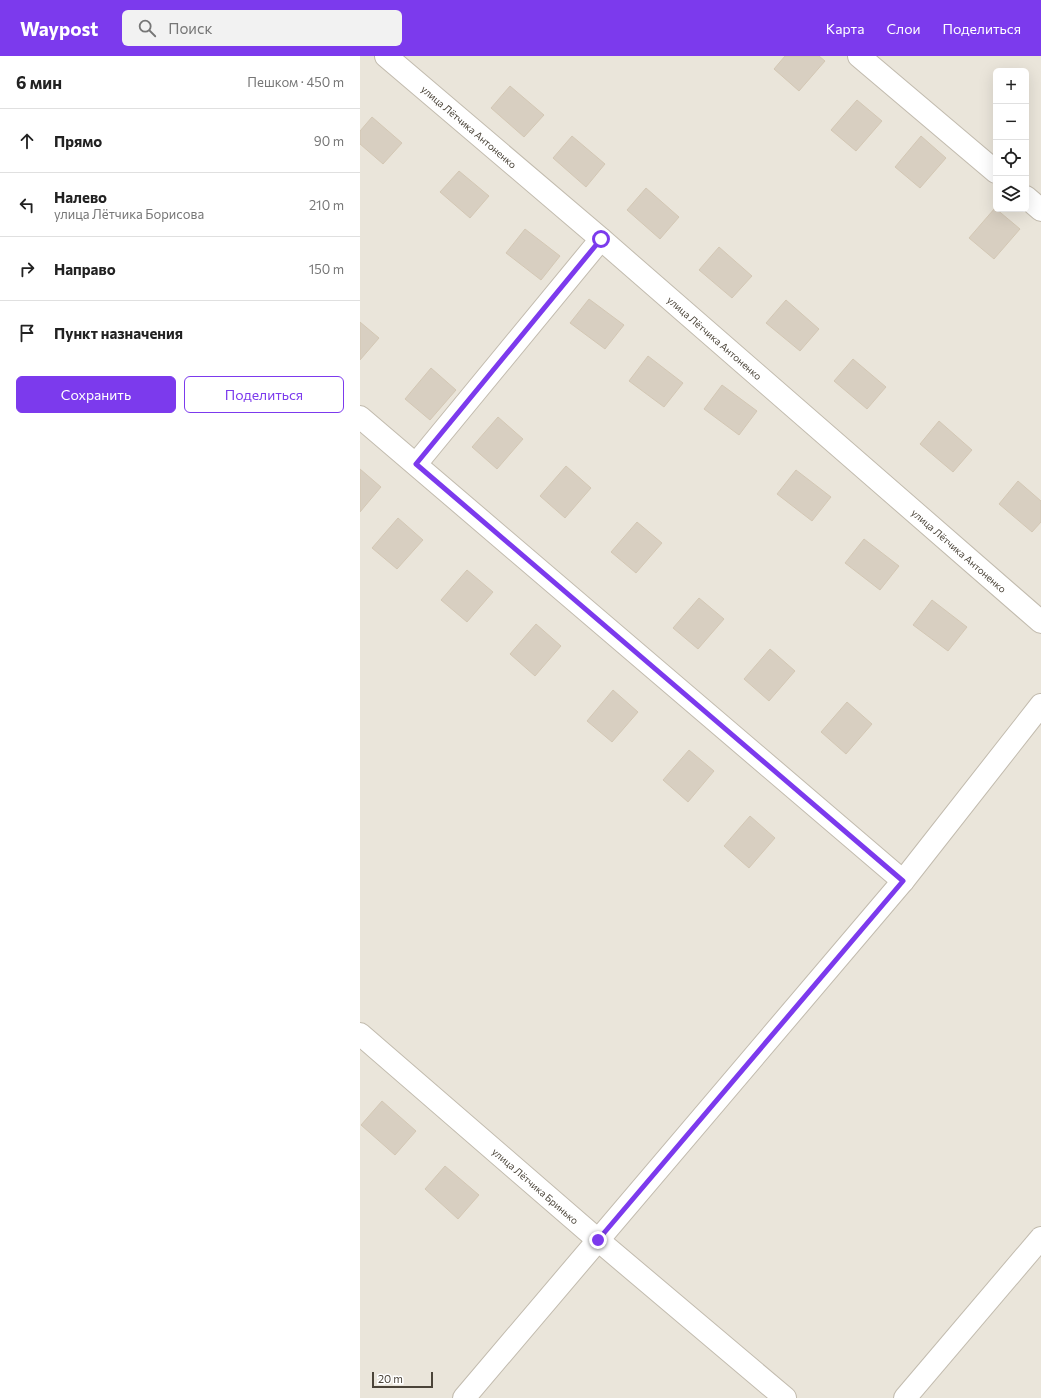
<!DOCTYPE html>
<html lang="ru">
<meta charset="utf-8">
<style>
:root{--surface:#fff;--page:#f2f2f2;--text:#222;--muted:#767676;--line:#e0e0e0;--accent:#7c3aed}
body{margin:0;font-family:Commissioner,sans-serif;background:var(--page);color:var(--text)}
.controls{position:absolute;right:12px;top:12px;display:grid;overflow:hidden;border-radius:6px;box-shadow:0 4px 16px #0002}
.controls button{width:36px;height:36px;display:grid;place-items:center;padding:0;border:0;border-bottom:1px solid var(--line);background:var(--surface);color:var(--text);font:20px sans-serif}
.scale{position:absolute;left:12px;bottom:10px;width:61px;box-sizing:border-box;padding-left:4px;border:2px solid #4b4439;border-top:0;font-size:11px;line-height:14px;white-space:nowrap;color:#4b4439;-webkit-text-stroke:3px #fff;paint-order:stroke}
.stop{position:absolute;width:12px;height:12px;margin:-9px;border:3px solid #7c3aed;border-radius:50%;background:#fff}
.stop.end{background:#7c3aed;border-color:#fff;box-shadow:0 1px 4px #0008}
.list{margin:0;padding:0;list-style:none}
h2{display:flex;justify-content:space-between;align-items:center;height:52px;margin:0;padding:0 16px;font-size:17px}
h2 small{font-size:13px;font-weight:400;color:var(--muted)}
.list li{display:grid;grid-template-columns:26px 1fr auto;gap:12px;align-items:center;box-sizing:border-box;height:64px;padding:0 16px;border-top:1px solid var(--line)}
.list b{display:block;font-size:15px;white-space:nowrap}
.list p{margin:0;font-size:13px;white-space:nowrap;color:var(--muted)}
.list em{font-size:13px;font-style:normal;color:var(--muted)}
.actions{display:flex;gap:8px;padding:12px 16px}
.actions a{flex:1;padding:9px 0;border:1px solid var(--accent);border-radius:6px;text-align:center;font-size:14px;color:var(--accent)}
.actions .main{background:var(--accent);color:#fff}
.icon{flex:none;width:22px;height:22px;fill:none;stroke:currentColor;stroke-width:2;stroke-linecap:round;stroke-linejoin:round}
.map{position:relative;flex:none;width:681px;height:1342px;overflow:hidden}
header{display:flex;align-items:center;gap:24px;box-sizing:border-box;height:56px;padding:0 20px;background:var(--accent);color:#fff}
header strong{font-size:19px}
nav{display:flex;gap:22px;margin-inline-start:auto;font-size:14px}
.search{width:280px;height:36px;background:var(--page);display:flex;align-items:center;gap:10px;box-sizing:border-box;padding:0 14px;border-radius:6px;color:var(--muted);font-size:15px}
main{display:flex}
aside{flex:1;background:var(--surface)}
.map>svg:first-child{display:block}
.residential{fill:#eae5da;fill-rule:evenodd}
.building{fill:#d8cfc1;stroke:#d3c7b4}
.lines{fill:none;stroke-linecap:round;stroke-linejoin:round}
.minor-casing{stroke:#c2bbae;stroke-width:24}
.minor{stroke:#fff;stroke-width:22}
.route{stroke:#7c3aed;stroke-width:5}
.labels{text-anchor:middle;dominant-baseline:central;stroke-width:3;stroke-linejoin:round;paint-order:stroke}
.street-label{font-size:10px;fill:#4b4439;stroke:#fff}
</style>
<header>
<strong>Waypost</strong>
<div class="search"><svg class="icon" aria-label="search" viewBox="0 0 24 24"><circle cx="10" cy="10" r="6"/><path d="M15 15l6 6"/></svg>Поиск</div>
<nav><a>Карта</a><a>Слои</a><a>Поделиться</a></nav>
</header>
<main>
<aside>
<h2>6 мин<small>Пешком · 450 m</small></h2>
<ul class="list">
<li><svg class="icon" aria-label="ahead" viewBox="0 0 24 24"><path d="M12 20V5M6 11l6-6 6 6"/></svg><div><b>Прямо</b></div><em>90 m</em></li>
<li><svg class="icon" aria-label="left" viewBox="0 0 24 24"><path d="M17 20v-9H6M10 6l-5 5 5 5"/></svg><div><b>Налево</b><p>улица Лётчика Борисова</p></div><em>210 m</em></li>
<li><svg class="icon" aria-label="right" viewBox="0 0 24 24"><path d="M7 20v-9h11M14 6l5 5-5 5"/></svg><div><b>Направо</b></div><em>150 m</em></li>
<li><svg class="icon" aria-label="arrive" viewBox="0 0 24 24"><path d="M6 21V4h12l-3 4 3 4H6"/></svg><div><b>Пункт назначения</b></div></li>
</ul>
<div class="actions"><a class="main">Сохранить</a><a>Поделиться</a></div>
</aside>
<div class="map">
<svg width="681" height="1342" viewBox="0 0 681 1342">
<rect width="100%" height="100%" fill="#f6f3ec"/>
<path class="residential" d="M 0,0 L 681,0 L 681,1342 L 0,1342 ZM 636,15 L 666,15 L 666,153 L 636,153 Z"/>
<path class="building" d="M 425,0 L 459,0 L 465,5 L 439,35 L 414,13 Z
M 150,30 L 184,59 L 164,81 L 131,52 Z
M 497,44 L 522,65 L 496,95 L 471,74 Z
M 12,61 L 42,87 L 23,108 L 0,88 L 0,75 Z
M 212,80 L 245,108 L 226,131 L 193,102 Z
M 561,80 L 586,102 L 560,132 L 535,111 Z
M 99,115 L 129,140 L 110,162 L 80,136 Z
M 286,132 L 319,161 L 300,183 L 267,154 Z
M 635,152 L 660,173 L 634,203 L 609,182 Z
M 165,173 L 200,200 L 181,224 L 146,197 Z
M 359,191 L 392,220 L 372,242 L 339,214 Z
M 229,243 L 264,269 L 245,293 L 210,267 Z
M 426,244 L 459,273 L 440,295 L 406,267 Z
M 0,266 L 19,282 L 0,304 Z
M 288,300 L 323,327 L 304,351 L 269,325 Z
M 493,303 L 526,331 L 507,353 L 474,325 Z
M 71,312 L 96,334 L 70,364 L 45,343 Z
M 362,329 L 397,355 L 379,379 L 344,353 Z
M 138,361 L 163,383 L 137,413 L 112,391 Z
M 579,365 L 612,394 L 593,416 L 560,388 Z
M 206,410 L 231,432 L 205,462 L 180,440 Z
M 0,413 L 21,431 L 0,456 Z
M 436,414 L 471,441 L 452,465 L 417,438 Z
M 658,425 L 681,445 L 681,466 L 672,476 L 639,448 Z
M 38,462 L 63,484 L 37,513 L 12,492 Z
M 277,466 L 302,487 L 276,517 L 251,496 Z
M 504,483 L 539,510 L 520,534 L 485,507 Z
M 107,514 L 133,536 L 107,566 L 81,544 Z
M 339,542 L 364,563 L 338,593 L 313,572 Z
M 572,544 L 607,571 L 588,595 L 553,569 Z
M 176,568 L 201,590 L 175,620 L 150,598 Z
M 410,593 L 435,615 L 409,645 L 384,623 Z
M 253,634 L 278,656 L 252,686 L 227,665 Z
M 487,646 L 512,668 L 486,698 L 461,676 Z
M 329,694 L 354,715 L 328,746 L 303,724 Z
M 390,760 L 415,782 L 389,812 L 364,790 Z
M 22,1045 L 56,1075 L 35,1099 L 1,1069 Z
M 85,1110 L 119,1139 L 98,1163 L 65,1133 Z"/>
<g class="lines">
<g class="minor-casing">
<g id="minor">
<path id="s1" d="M 26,0 L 241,183 L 681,566"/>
<path d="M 499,0 L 636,116"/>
<path d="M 666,141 L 681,154"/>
<path d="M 0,361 L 543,825"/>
<path d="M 56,408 L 241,183"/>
<path id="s2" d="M 0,978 L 238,1184 L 425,1342"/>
<path d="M 104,1342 L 543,825 L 681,649"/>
<path d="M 545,1342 L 681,1182"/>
</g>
</g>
<use href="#minor" class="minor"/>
</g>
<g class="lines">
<path class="route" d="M 238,1184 L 543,825 L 56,408 L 241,183"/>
</g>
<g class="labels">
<g class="street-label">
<text stroke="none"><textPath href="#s1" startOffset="109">улица Лётчика Антоненко</textPath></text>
<text stroke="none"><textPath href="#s1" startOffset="433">улица Лётчика Антоненко</textPath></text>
<text stroke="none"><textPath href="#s1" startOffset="757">улица Лётчика Антоненко</textPath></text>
<text stroke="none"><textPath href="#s2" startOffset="232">улица Лётчика Бринько</textPath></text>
</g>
</g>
</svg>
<div class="controls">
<button>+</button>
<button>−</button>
<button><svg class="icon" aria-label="locate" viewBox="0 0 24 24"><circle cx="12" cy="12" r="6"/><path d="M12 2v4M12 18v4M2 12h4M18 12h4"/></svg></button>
<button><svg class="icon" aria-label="layers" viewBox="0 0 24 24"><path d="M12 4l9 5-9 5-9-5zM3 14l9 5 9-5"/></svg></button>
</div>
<div class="scale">20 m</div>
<div class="stop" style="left:241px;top:183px"></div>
<div class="stop end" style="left:238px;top:1184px"></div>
</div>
</main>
